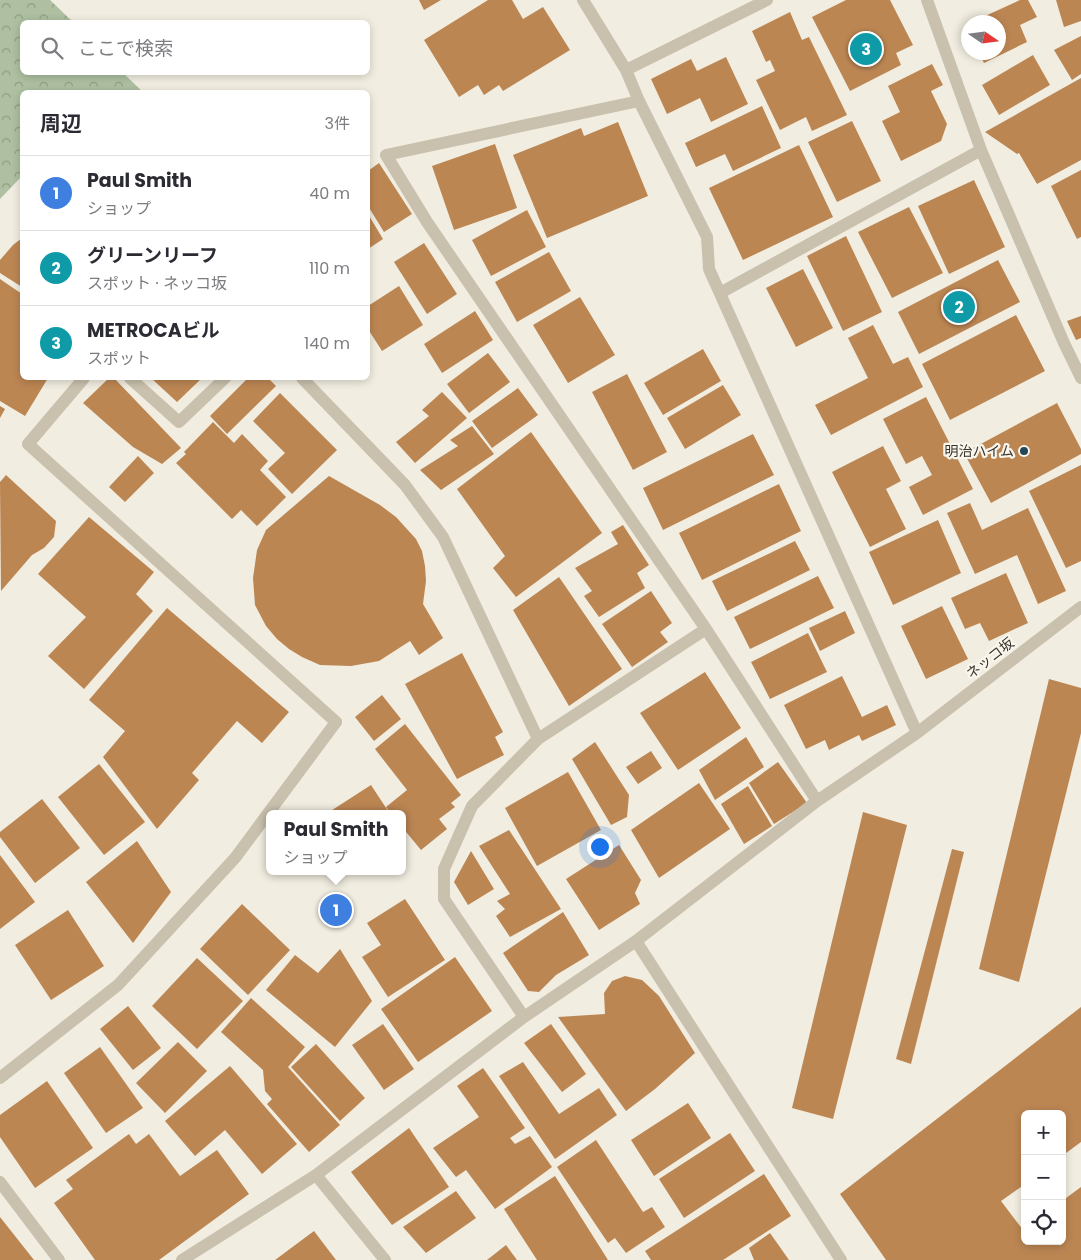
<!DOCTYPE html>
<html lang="ja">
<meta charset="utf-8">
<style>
:root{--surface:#fff;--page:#f7f7f7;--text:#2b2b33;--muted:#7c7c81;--line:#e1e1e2;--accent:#234756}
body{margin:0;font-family:Poppins,"Noto Sans JP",sans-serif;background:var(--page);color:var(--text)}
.controls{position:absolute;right:15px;bottom:15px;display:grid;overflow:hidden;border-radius:8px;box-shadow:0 2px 8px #0003}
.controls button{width:45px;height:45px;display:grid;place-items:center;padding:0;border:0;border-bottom:1px solid var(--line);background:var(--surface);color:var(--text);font:25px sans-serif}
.compass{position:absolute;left:961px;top:15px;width:45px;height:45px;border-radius:50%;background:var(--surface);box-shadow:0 2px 8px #0003;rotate:103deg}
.you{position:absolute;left:599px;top:846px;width:18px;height:18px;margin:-12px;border:4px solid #fff;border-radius:50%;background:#1a73e8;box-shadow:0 0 0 8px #1a73e833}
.badge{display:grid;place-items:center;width:32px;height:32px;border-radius:50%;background:var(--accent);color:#fff;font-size:16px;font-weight:700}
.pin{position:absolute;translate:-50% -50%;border:2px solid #fff;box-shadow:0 1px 5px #0006}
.popup{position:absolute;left:266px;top:810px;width:140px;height:65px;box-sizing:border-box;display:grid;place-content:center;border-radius:8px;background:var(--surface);filter:drop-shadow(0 1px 4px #0005);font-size:16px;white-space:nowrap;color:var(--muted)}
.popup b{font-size:19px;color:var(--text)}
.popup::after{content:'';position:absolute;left:50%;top:100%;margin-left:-10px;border:10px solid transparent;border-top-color:var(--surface)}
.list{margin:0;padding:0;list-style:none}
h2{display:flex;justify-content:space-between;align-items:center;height:65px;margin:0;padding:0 20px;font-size:21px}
h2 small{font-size:16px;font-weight:400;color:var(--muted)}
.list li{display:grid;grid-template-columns:32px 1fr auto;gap:15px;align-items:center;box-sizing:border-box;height:75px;padding:0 20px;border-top:1px solid var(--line)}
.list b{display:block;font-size:19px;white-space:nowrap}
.list p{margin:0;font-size:16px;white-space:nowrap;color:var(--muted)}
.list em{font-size:16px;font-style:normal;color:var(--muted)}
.icon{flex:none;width:28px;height:28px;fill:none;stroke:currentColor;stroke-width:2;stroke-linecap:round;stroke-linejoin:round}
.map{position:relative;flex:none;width:1081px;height:1260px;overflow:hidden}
.search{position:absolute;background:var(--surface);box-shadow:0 2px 8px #0003;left:20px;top:20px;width:350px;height:55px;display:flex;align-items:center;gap:12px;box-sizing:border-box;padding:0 18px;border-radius:8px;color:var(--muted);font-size:19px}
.panel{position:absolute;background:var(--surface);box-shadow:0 2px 8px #0003;left:20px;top:90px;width:350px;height:290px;border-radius:8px}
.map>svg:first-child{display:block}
.forest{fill:url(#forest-crowns)}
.building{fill:#bc8653}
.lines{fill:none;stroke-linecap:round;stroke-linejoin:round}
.lane{stroke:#c9c0ad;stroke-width:12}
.street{stroke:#c9c0ad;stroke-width:12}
.poi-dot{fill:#234756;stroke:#f9f6ed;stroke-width:2}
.labels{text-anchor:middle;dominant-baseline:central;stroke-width:4.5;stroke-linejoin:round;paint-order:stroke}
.poi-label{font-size:14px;fill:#38322b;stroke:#f9f6ed;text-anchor:end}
.street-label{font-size:14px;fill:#38322b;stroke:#f9f6ed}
</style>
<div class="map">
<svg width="1081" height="1260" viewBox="0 0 1081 1260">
<defs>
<pattern id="forest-crowns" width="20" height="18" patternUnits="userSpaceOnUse" patternTransform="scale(1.25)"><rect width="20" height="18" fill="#aec0a1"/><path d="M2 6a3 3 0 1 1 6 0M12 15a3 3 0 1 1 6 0" fill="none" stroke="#8f9d83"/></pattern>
</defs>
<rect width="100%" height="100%" fill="#f1ede0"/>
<path class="forest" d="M 0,0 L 50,0 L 73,22 L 22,22 L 22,72 L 123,73 L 143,92 L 22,92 L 22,176 L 0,199 Z"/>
<path class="building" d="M 419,0 L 441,0 L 424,10 Z
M 488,0 L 512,0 L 523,19 L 543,7 L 570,50 L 503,91 L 499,85 L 484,95 L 478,85 L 459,97 L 424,40 Z
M 846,0 L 890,0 L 913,45 L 896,53 L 901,65 L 850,91 L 812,17 Z
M 1020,0 L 1028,0 L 1037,17 L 1020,25 L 1027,42 L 984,63 L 979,52 L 998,52 L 998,22 L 972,22 Z
M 1056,0 L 1081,0 L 1081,21 L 1064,27 Z
M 790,12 L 802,40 L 809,37 L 847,115 L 812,131 L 806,117 L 780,130 L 756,80 L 775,71 L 770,60 L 766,62 L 752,31 Z
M 1081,36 L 1081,74 L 1072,80 L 1054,50 Z
M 1033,55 L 1050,85 L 999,115 L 982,85 Z
M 726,57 L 748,104 L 711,122 L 700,98 L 667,114 L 651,79 L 691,59 L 697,71 Z
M 932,64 L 943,85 L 931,91 L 947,124 L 941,141 L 901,161 L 882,121 L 900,112 L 888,86 Z
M 1081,78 L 1081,160 L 1037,184 L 1019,153 L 1017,154 L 985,132 Z
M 762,106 L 781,148 L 733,171 L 725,154 L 696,167 L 685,143 Z
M 852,121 L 881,181 L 837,202 L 808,142 Z
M 618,122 L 648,196 L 547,238 L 513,155 L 581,128 L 584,136 Z
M 495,144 L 517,208 L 454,230 L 432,166 Z
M 799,145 L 833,217 L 743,260 L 709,188 Z
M 379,163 L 412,214 L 384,232 L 368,206 L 368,171 Z
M 1081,170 L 1081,237 L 1077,239 L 1051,186 Z
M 974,180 L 1005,247 L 949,274 L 918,206 Z
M 909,207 L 943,273 L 892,298 L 858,232 Z
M 527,210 L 546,247 L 491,276 L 472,240 Z
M 368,214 L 383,239 L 368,249 Z
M 846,236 L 882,312 L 843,331 L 807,256 Z
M 22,238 L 22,287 L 0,273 L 0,260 L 13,245 Z
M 424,243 L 457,294 L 427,314 L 394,262 Z
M 549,252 L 571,291 L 517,322 L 495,282 Z
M 998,260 L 1020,302 L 919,354 L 898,312 Z
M 803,269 L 833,328 L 796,347 L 766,288 Z
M 0,279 L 22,294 L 22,378 L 48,378 L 25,416 L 0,401 Z
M 399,286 L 423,325 L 382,351 L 368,329 L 368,306 Z
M 580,297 L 615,355 L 568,383 L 533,325 Z
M 475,311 L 493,340 L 442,373 L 424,344 Z
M 1016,315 L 1045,371 L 950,420 L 922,364 Z
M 1081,316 L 1081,338 L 1076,340 L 1067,321 Z
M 873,325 L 893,364 L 908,357 L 923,387 L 831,435 L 815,405 L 868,378 L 848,338 Z
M 703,349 L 721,381 L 663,415 L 644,383 Z
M 488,353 L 510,382 L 469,413 L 447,384 Z
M 627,374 L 667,452 L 633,470 L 592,392 Z
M 109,378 L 114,378 L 181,448 L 162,464 L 133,447 L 83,403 Z
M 151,378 L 202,378 L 177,402 Z
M 248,378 L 268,378 L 276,386 L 227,434 L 210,416 Z
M 723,385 L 741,415 L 685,449 L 667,418 Z
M 518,388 L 538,415 L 492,448 L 472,421 Z
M 442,392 L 467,418 L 415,463 L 396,442 L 429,416 L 422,410 Z
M 280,393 L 337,450 L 292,494 L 268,469 L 285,453 L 253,421 Z
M 926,397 L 973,489 L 923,515 L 909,487 L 932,475 L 922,456 L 906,464 L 883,419 Z
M 1057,403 L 1081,449 L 1081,454 L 991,503 L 964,453 Z
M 0,406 L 5,409 L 0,418 Z
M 213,422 L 234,443 L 242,434 L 268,461 L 260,470 L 286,497 L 257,526 L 241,510 L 232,519 L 176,463 L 186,454 L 184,452 Z
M 472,426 L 494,454 L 441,490 L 420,470 L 458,446 L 450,440 Z
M 531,432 L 602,533 L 516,597 L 493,568 L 505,556 L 457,489 Z
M 753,434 L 774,475 L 663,530 L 643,488 Z
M 883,446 L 901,481 L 886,489 L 906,529 L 870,547 L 832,472 Z
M 138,456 L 154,473 L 125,502 L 109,487 Z
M 1081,465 L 1081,561 L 1066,568 L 1029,491 Z
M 6,475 L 56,521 L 54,537 L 44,548 L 32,555 L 1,591 L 0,482 Z
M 329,476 L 380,505 L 396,517 L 416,539 L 422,551 L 425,566 L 426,581 L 423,604 L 443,638 L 419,655 L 410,641 L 379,661 L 351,666 L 320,665 L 302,657 L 289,649 L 277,639 L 266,626 L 255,605 L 253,578 L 257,550 L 266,530 Z
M 779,484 L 801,531 L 702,580 L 679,533 Z
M 970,503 L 982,530 L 1028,508 L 1066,591 L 1038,604 L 1017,555 L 975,574 L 947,513 Z
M 89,517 L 154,572 L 136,594 L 153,611 L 84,689 L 48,656 L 86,617 L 38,574 Z
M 938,520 L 961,573 L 893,605 L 869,552 Z
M 623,525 L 649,565 L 637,573 L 645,588 L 599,617 L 584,596 L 592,591 L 575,568 L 618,544 L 611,532 Z
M 795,541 L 810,570 L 727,611 L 712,581 Z
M 1006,573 L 1028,623 L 989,641 L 980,623 L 965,629 L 951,598 Z
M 818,576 L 834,608 L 750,649 L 734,617 Z
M 559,577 L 622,669 L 569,706 L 513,610 Z
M 651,591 L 672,623 L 660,632 L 668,642 L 632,667 L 602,624 Z
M 942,606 L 968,659 L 926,679 L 901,626 Z
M 167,608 L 289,712 L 262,743 L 237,721 L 192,773 L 199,780 L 157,829 L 103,757 L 125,731 L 89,700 Z
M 845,611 L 855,633 L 820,651 L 809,628 Z
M 808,633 L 827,672 L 770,699 L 751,662 Z
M 462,653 L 503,732 L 495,737 L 504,755 L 457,779 L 405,684 Z
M 705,672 L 741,728 L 678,770 L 640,713 Z
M 842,676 L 862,717 L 887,705 L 896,725 L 862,741 L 859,735 L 829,750 L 825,740 L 806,749 L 784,705 Z
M 1049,679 L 1081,688 L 1081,733 L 1019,982 L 979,969 Z
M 382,695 L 401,719 L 374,741 L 355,717 Z
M 405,724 L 461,795 L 451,803 L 455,807 L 439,819 L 447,829 L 421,850 L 402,827 L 402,814 L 391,814 L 386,807 L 407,790 L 375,749 Z
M 746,737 L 764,767 L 715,800 L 699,770 Z
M 595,742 L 629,795 L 627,817 L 611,825 L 572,759 Z
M 651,751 L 662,768 L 638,784 L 626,767 Z
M 778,762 L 807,803 L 774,824 L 749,783 Z
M 99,764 L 145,822 L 104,855 L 58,797 Z
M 568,772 L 601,830 L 537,866 L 505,808 Z
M 699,783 L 730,829 L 659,878 L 631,830 Z
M 371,785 L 390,814 L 326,814 Z
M 748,786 L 772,826 L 744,844 L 721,804 Z
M 42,799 L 80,848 L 35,883 L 0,837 L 0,832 Z
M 863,812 L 907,825 L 833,1119 L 792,1108 Z
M 509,830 L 561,909 L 510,937 L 496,916 L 505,909 L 497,901 L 510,894 L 479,846 Z
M 137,841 L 171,892 L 133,943 L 86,882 Z
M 619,845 L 641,880 L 635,893 L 640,904 L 599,930 L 566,879 Z
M 952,849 L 964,852 L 911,1064 L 896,1059 Z
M 471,851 L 494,889 L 468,905 L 454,882 Z
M 0,855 L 35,902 L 0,929 Z
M 405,899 L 445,960 L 388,997 L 362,957 L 381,945 L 367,923 Z
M 242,904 L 290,950 L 248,995 L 200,949 Z
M 68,910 L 104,966 L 51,1000 L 15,945 Z
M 563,912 L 589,955 L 556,975 L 539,992 L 528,991 L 503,953 Z
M 340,949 L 372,1001 L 335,1047 L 266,990 L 295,955 L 318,973 Z
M 455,957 L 492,1011 L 418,1062 L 381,1009 Z
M 197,958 L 243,1001 L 197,1049 L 152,1006 Z
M 625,976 L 642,980 L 659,996 L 695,1053 L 655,1089 L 626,1111 L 558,1017 L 605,1014 L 604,993 L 612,981 Z
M 251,998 L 305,1047 L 288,1067 L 340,1125 L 309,1152 L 267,1104 L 272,1099 L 265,1091 L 263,1070 L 221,1032 Z
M 128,1006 L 161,1048 L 133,1070 L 100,1029 Z
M 1081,1007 L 1081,1142 L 1062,1156 L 1062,1114 L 1025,1114 L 1025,1184 L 1001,1201 L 1023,1230 L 1025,1229 L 1025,1241 L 1062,1241 L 1062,1201 L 1081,1187 L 1081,1260 L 886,1260 L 840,1194 Z
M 383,1024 L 414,1069 L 384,1090 L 352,1045 Z
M 551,1024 L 586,1074 L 562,1092 L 524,1043 Z
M 178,1042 L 207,1071 L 165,1113 L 136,1083 Z
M 316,1044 L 365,1098 L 340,1121 L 291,1067 Z
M 100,1047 L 143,1108 L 106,1133 L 64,1073 Z
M 523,1062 L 559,1114 L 599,1088 L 617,1115 L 555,1159 L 499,1076 Z
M 230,1066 L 297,1144 L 262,1174 L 225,1130 L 195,1156 L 165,1121 Z
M 483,1068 L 525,1128 L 510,1138 L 515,1144 L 530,1136 L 552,1167 L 495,1209 L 466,1170 L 456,1177 L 433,1148 L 479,1117 L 457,1086 Z
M 47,1081 L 93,1148 L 35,1188 L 0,1137 L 0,1115 Z
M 688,1103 L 711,1138 L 654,1176 L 631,1140 Z
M 409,1128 L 449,1187 L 392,1225 L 351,1172 Z
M 730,1133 L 755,1171 L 684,1218 L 659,1179 Z
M 129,1134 L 136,1144 L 149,1134 L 180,1176 L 217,1150 L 249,1194 L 159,1260 L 95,1260 L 54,1203 L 73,1189 L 66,1180 Z
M 596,1140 L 643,1212 L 652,1207 L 665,1227 L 626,1253 L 615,1238 L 608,1243 L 557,1167 Z
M 764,1174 L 791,1216 L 723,1260 L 651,1260 L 645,1251 Z
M 555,1176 L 608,1260 L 537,1260 L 504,1209 Z
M 456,1191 L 476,1218 L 426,1253 L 403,1227 Z
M 0,1217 L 34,1260 L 0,1260 Z
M 314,1231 L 336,1260 L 275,1260 Z
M 770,1233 L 789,1260 L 754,1260 L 749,1248 Z
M 506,1245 L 517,1260 L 487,1260 Z"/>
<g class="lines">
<path class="lane" d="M 84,378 L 28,444 L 336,722
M 130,378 L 179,422 L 225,378"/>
<path class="street" d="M 583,0 L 626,70 L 639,101 L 707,237 L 709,269 L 917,733
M 927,0 L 981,150 L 1064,343 L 1081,378
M 626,70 L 767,0
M 639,101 L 386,155 L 427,222 L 706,629 L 817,801
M 720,293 L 981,150
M 302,378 L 405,485 L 443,537 L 538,739
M 636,941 L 841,1260
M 524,1017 L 444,899 L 444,869 L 472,806 L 538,739 L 706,629
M 0,1078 L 118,985 L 235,858 L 336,722
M 316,1175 L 385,1260
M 0,1182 L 59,1260
M 182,1260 L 316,1175 L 524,1017 L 636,941 L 817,801 L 917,733 L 1081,607"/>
</g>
<circle class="poi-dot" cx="1024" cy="451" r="5"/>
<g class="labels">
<g class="poi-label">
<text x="1014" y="451">明治ハイム</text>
</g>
<g class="street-label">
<text transform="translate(990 658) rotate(-38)">ネッコ坂</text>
</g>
</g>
</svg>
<div class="controls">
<button>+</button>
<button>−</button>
<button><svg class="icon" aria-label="locate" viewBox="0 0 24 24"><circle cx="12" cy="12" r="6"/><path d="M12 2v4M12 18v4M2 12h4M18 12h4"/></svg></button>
</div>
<svg class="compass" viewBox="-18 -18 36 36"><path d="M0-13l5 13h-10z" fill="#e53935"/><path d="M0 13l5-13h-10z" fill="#7c7c81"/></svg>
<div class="you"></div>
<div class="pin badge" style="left:336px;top:910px;background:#3f7fe0">1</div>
<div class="popup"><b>Paul Smith</b>ショップ</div>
<div class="pin badge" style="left:959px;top:307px;background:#0f9aa8">2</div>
<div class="pin badge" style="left:866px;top:49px;background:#0f9aa8">3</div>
<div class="search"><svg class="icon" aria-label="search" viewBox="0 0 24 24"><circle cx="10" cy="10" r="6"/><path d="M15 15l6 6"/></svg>ここで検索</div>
<section class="panel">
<h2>周辺<small>3件</small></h2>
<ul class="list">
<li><span class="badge" style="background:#3f7fe0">1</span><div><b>Paul Smith</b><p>ショップ</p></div><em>40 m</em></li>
<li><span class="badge" style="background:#0f9aa8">2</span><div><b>グリーンリーフ</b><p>スポット · ネッコ坂</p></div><em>110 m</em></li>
<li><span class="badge" style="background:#0f9aa8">3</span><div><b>METROCAビル</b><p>スポット</p></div><em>140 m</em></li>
</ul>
</section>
</div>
